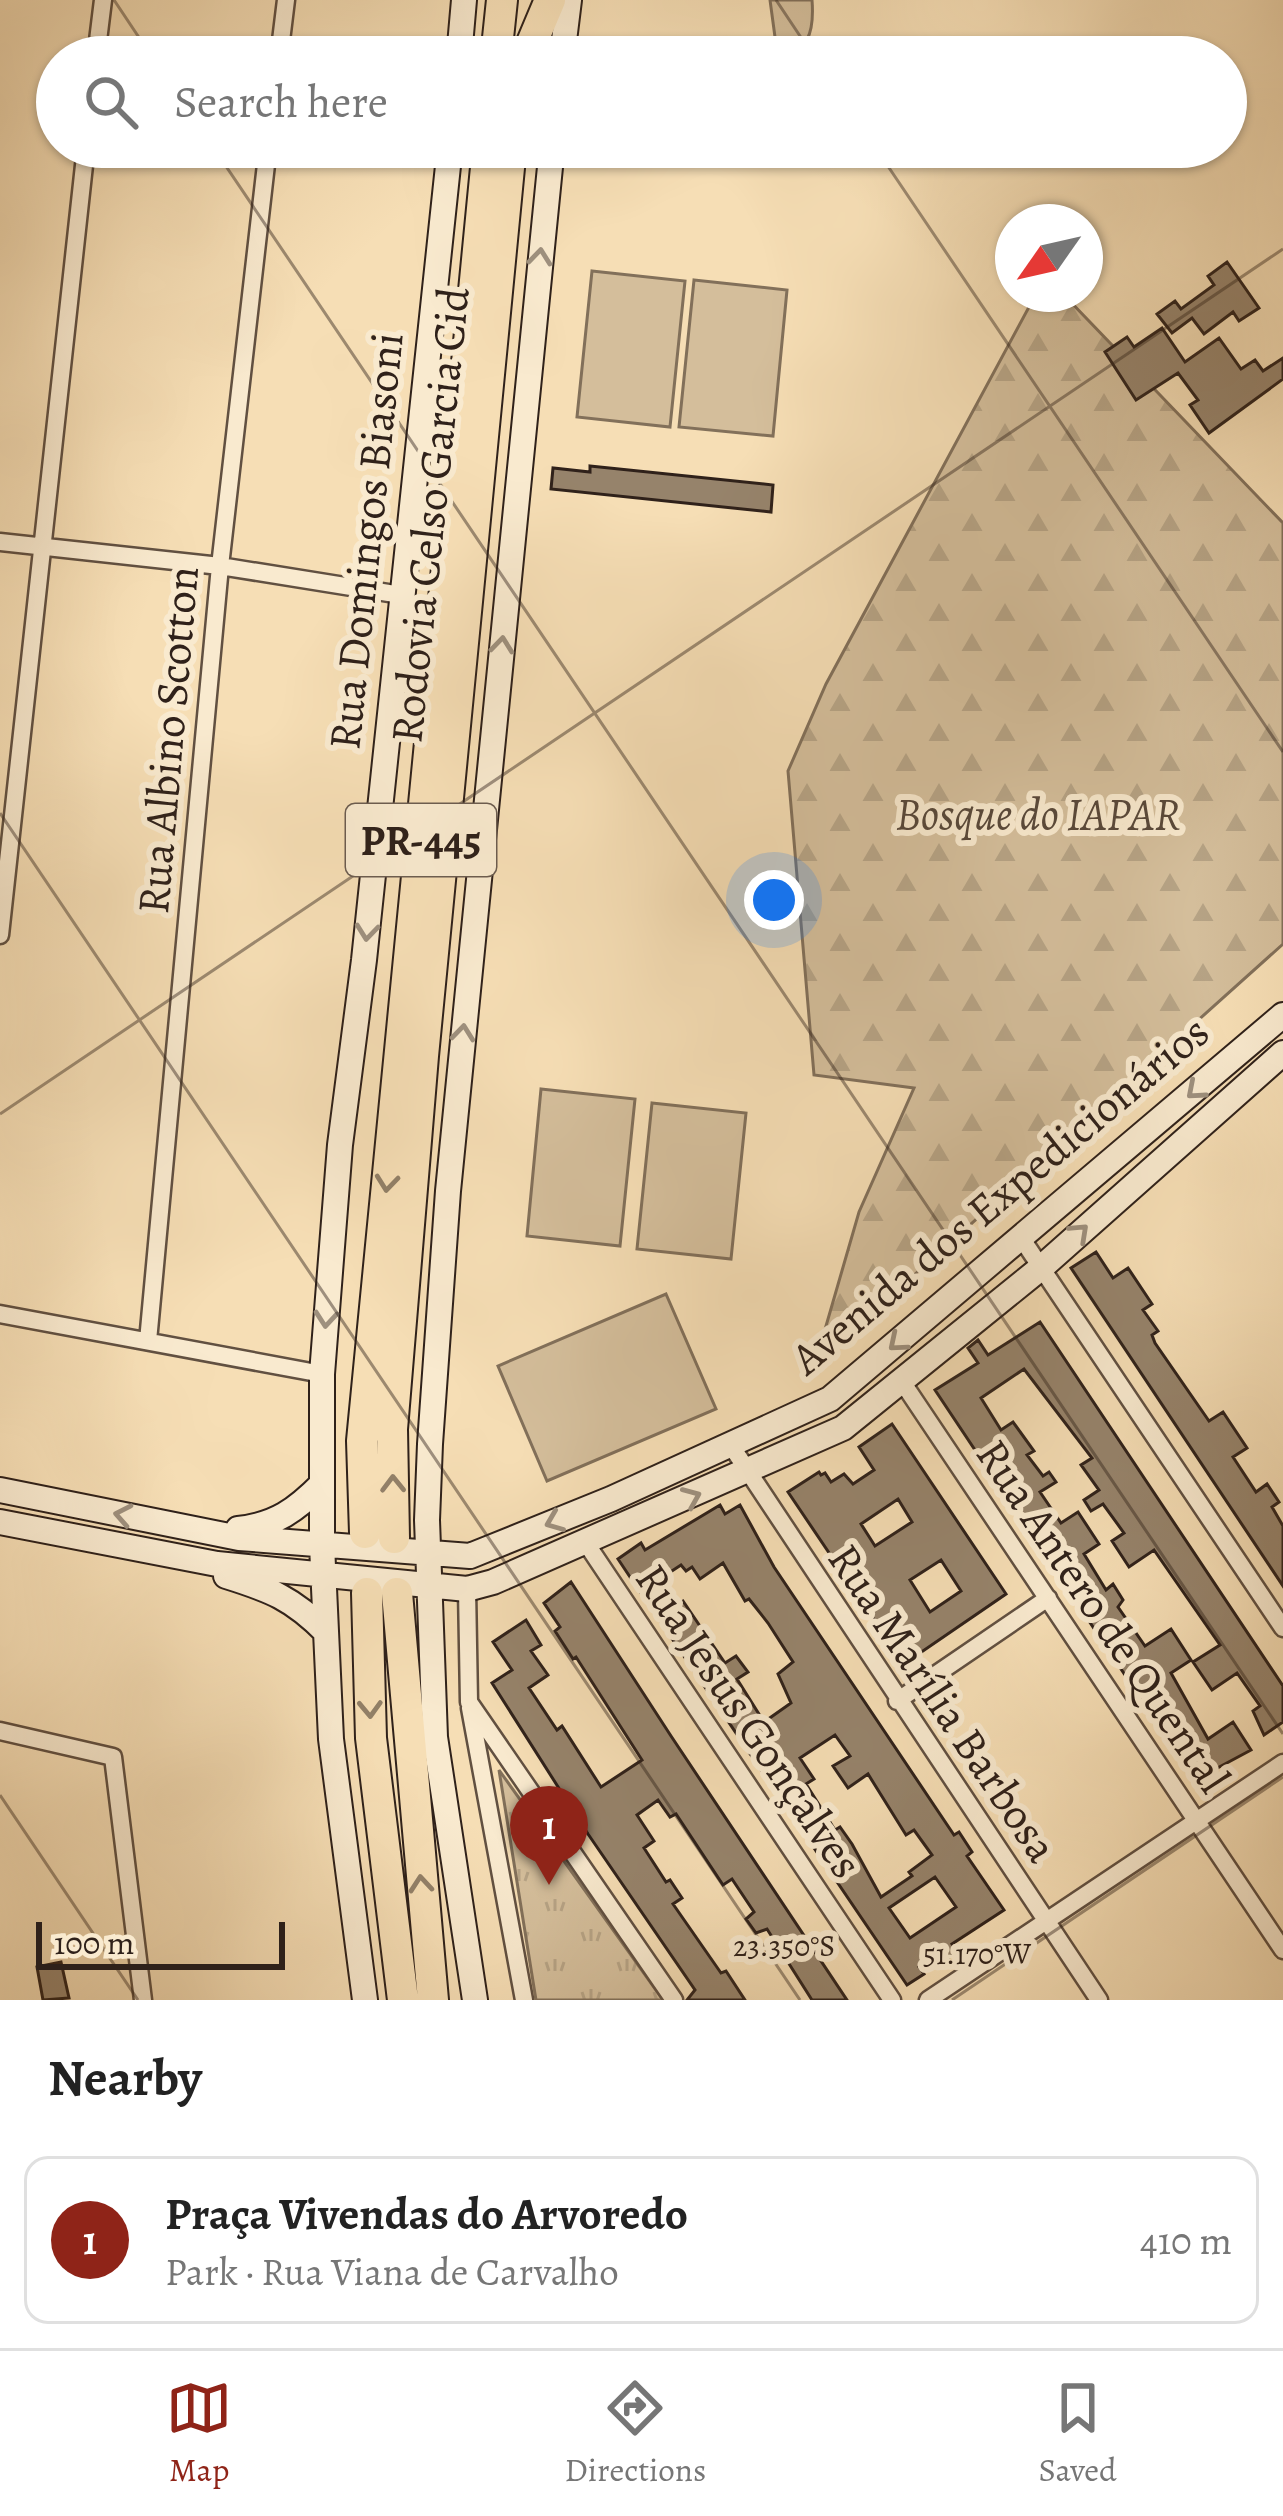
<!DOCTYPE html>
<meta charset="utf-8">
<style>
:root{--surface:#fff;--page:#f2f2f2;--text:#222;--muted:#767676;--line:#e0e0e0;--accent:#8f2418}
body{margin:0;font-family:Alegreya,serif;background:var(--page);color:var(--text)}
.compass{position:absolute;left:995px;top:204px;width:108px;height:108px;border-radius:50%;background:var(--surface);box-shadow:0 3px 9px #0004;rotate:236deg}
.scale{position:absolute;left:36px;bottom:30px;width:249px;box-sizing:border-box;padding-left:12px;border:6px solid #2f211a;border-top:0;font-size:33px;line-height:42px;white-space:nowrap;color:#2f211a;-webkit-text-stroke:9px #f9eacf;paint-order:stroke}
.you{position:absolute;left:774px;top:900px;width:42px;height:42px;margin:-30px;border:9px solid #fff;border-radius:50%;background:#1a73e8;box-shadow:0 0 0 18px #1a73e833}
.badge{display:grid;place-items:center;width:78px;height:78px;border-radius:50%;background:var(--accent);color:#fff;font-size:39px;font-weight:700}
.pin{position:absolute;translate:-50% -99px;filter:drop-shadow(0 3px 6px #0008)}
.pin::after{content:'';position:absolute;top:63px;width:42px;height:36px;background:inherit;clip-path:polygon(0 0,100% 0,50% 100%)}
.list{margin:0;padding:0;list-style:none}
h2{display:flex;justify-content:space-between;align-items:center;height:156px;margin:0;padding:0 48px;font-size:51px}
h2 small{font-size:39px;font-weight:400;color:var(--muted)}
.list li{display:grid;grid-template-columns:78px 1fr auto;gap:36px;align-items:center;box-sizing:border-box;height:168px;margin:0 24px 24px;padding:0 24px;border:3px solid var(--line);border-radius:24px}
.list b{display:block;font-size:45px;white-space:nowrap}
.list p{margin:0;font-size:39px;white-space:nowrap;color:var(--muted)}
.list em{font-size:39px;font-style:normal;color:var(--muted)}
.icon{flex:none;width:66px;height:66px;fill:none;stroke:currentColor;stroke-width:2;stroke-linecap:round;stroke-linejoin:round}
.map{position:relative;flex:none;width:1283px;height:2000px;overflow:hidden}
.search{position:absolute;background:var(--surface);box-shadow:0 3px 9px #0004;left:36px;right:36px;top:36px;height:132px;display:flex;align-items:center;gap:30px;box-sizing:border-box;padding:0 42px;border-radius:66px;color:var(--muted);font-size:45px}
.sheet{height:348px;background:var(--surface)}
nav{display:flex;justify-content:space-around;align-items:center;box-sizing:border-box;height:168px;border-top:3px solid var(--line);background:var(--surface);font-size:33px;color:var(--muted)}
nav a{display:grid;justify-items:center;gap:6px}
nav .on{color:var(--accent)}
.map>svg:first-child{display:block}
.green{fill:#d4be9b;stroke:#82705a;stroke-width:3}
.forest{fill:url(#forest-firs);stroke:#82705a;stroke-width:3}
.park{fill:url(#park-tufts);stroke:#82705a;stroke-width:3}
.building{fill:#96836b;stroke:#2f211a;stroke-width:3;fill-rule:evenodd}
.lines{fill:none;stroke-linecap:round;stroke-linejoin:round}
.street-casing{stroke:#615041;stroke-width:21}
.secondary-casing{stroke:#2f211a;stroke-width:28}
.highway-casing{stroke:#2f211a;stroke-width:34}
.street{stroke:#f9eacf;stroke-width:16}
.secondary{stroke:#f9eacf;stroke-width:24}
.highway{stroke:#f6deb5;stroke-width:30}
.oneway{stroke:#9e907e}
.oneway2{stroke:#928068}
.ticks{fill:none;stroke:#2f211a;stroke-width:3;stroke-opacity:0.45}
.labels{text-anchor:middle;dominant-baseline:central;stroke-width:12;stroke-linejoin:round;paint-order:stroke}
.shield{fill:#f9eacf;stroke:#6c5d50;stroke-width:3}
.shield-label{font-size:42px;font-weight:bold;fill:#2f211a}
.street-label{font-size:45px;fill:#2f211a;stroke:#f9eacf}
.park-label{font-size:45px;font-style:italic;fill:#58483a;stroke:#f9eacf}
.ticks-label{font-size:30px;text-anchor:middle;fill:#2f211a;stroke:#f9eacf;stroke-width:12;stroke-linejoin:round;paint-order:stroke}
</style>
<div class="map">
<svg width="1283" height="2000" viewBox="0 0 1283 2000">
<defs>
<pattern id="forest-firs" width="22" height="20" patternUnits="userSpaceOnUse" patternTransform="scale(3)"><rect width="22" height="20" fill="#d4be9b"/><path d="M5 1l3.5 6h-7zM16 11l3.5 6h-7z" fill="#b6a385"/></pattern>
<pattern id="park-tufts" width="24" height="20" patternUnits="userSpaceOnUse" patternTransform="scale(3)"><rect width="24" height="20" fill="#d4be9b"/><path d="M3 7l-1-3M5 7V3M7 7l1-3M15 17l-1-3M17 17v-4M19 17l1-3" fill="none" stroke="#b6a385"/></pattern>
</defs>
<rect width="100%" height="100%" fill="#f6deb5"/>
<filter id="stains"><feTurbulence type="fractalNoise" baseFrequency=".00167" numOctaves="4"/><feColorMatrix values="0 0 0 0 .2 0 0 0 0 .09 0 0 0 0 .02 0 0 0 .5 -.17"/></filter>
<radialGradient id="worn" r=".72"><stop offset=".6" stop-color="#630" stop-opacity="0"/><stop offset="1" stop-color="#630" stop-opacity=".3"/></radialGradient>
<path class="green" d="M 770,0 L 812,0 C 814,26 809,67 775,37 Z
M 592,271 L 685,281 L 670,427 L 577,417 Z
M 694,280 L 787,290 L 773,436 L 679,427 Z
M 541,1089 L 635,1099 L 620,1246 L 527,1236 Z
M 652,1103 L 746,1113 L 731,1259 L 637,1249 Z
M 666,1294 L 716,1409 L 547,1481 L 498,1366 Z"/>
<path class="forest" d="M 1036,294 L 1063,294 L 1283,523 L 1283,944 L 815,1364 L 859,1212 L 914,1088 L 814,1075 L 788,771 L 826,684 Z"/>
<path class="park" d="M 499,1770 L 663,2000 L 536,2000 Z"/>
<path class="building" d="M 1227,262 L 1259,308 L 1239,321 L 1233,312 L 1204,334 L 1192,318 L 1172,333 L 1157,314 L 1175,301 L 1181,309 L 1214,285 L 1208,276 Z
M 1162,328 L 1185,362 L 1219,338 L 1241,369 L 1255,360 L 1263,371 L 1283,358 L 1283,379 L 1209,433 L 1190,405 L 1198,400 L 1178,373 L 1136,400 L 1105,352 L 1127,337 L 1134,347 Z
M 590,466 L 773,485 L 771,512 L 551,489 L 553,468 L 590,472 Z
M 1096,1252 L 1113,1278 L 1128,1268 L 1152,1304 L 1143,1310 L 1158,1331 L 1152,1335 L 1155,1343 L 1209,1421 L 1223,1412 L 1247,1448 L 1233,1457 L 1256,1492 L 1267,1484 L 1279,1502 L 1272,1507 L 1283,1526 L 1283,1586 L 1071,1268 Z
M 1040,1322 L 1283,1686 L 1283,1722 L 1264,1735 L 1253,1711 L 1260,1706 L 1237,1673 L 1212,1690 L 1193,1662 L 1220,1645 L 1154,1550 L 1129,1567 L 1112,1541 L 1124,1533 L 1103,1504 L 1091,1511 L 1084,1500 L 1099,1490 L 1081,1465 L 1092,1458 L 1024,1369 L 981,1398 L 1001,1430 L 1013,1422 L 1034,1451 L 1027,1455 L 1043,1476 L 1049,1472 L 1056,1482 L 1040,1492 L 1061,1523 L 1078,1512 L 1099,1544 L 1084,1554 L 1106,1590 L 1113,1584 L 1123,1600 L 1118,1607 L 1145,1646 L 1171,1629 L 1191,1660 L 1171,1673 L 1208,1739 L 1233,1722 L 1251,1750 L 1195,1780 L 935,1390 L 978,1363 L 968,1348 L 978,1340 L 988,1355 Z
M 892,1424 L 1006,1594 L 904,1664 L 788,1492 L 819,1472 L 821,1475 L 825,1473 L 831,1482 L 844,1474 L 853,1484 L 874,1470 L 859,1447 ZM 898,1499 L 912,1522 L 875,1546 L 861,1524 ZM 941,1560 L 961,1591 L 930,1612 L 910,1580 Z
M 720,1505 L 725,1514 L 740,1505 L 774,1567 L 954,1835 L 959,1832 L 972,1852 L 967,1856 L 1004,1910 L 952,1944 L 957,1952 L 946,1959 L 941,1952 L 919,1967 L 924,1974 L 907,1985 L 658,1618 L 683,1601 L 725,1663 L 736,1656 L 748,1672 L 737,1679 L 764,1722 L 791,1703 L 778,1674 L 793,1662 L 768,1623 L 749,1599 L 745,1601 L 723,1563 L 700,1579 L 692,1567 L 686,1571 L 681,1565 L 640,1592 L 618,1559 L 641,1543 L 645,1550 ZM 835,1735 L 850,1756 L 833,1766 L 848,1788 L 868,1774 L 906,1835 L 914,1830 L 932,1855 L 909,1872 L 912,1876 L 881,1897 L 852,1844 L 840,1827 L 835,1830 L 806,1784 L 814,1779 L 800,1758 ZM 935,1877 L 956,1907 L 910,1938 L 889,1908 Z
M 571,1582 L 671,1736 L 847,2000 L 812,2000 L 767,1929 L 756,1933 L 746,1919 L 754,1912 L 732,1879 L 723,1885 L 676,1814 L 670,1817 L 658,1800 L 637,1815 L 654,1841 L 644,1848 L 666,1882 L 670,1880 L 682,1898 L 673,1904 L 721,1973 L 726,1971 L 745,2000 L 687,2000 L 695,1990 L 588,1834 L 492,1683 L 512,1670 L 493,1642 L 526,1620 L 541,1645 L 531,1651 L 548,1675 L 529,1688 L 557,1730 L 562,1726 L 601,1787 L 642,1760 L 576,1657 L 573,1659 L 555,1631 L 560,1627 L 544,1603 Z
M 61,1962 L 69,1998 L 43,2000 L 37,1967 Z"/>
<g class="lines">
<g class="street-casing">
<path id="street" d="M 96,57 L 103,0
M 279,57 L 286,0
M 0,542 L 220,566 L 401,595
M 0,935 L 86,147
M 1022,1239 L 1283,1628
M 0,1314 L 322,1374
M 148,1341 L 220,566 L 268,147
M 903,1383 L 1283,1950
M 730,1444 L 1099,2000
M 586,1543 L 892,2000
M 467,1589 L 469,1702 L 674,2000
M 897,1701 L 1048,1598
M 470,1708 L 524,2000
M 0,1731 L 113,1757 L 143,2000
M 928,2000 L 1283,1763"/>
</g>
<g class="secondary-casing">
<path id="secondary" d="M 459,57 L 464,0
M 562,57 L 569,0
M 0,1490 L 239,1538 L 470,1556 L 611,1499 L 830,1399 L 1283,1015
M 0,1522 L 217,1564 L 467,1589 L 493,1582 L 843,1428 L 1042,1267 L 1283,1053
M 238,1529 C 276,1525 296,1510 322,1484
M 226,1576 C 271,1590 292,1598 326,1632
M 365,2000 L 331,1739 L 322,1545 L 322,1374 L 340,1145 L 364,960 L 450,147
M 475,2000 L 435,1737 L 427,1520 L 430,1444 L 448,1191 L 552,147"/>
</g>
<g class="highway-casing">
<path id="highway" d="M 496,57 L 502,0
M 526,57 L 550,0
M 365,1533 L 362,1441 L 488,147
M 394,1538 L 392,1429 L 423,1056 L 511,147
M 367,1593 L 371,1738 L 403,2000
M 397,1593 L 433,2000"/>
</g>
<use href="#street" class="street"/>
<use href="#secondary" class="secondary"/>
<use href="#highway" class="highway"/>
</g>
<defs><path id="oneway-chevron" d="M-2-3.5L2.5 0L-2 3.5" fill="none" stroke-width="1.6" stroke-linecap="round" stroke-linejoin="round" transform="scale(3)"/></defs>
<g class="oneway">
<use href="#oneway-chevron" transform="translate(540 257) rotate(-84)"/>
<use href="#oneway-chevron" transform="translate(502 645) rotate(-84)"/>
<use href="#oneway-chevron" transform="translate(367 932) rotate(96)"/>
<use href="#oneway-chevron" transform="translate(463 1033) rotate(-84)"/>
<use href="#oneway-chevron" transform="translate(1195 1091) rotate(139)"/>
<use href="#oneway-chevron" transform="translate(1080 1232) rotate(-43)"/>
<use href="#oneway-chevron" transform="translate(326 1319) rotate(95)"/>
<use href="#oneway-chevron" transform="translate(897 1343) rotate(140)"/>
<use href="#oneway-chevron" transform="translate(692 1497) rotate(-23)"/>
<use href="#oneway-chevron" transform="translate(123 1515) rotate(-169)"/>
<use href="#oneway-chevron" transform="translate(554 1522) rotate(158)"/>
</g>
<g class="oneway2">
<use href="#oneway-chevron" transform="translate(387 1183) rotate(96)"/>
<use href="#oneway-chevron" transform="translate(393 1484) rotate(-91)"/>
<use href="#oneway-chevron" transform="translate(370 1709) rotate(88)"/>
<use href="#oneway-chevron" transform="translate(421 1884) rotate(-95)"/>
</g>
<path class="ticks" d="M 114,0 L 152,57M 776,0 L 814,57M 213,147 L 1283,1734M 875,147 L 1283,752M 0,813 L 800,2000M 0,1114 L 1283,249M 0,1795 L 138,2000M 952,2000 L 1283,1777"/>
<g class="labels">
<rect class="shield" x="346" y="804" width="150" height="72" rx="9"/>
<g class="shield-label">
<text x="421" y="840">PR-445</text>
</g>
<g class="street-label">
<text transform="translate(430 515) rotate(-84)">Rodovia Celso Garcia Cid</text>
<text transform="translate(366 541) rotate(-84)">Rua Domingos Biasoni</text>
<text transform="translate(168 740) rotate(-85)">Rua Albino Scotton</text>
<text transform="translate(1000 1195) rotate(-40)">Avenida dos Expedicionários</text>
<text transform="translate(1103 1616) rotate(56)">Rua Antero de Quental</text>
<text transform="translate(943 1703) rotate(56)">Rua Marília Barbosa</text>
<text transform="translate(749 1721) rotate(56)">Rua Jesus Gonçalves</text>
</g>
<g class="park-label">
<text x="1038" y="814">Bosque do IAPAR</text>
</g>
</g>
<g class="ticks-label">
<text x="784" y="1956">23.350°S</text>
<text x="977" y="1964">51.170°W</text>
</g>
<rect width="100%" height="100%" filter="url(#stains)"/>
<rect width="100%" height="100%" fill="url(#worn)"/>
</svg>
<svg class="compass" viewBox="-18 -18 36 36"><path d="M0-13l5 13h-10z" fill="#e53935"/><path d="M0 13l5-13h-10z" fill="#767676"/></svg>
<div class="scale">100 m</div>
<div class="you"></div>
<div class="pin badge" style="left:549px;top:1885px">1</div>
<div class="search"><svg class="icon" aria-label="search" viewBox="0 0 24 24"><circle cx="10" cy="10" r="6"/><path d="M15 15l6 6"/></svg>Search here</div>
</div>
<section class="sheet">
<h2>Nearby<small></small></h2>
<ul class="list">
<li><span class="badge">1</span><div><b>Praça Vivendas do Arvoredo</b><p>Park · Rua Viana de Carvalho</p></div><em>410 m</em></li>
</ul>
</section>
<nav>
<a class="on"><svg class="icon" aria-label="map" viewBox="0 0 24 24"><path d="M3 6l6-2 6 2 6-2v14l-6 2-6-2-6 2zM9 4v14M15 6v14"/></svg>Map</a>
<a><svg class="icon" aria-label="directions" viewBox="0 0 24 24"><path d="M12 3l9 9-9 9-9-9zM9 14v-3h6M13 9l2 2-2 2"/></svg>Directions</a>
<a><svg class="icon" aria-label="saved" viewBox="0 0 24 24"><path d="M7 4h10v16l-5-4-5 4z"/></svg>Saved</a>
</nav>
